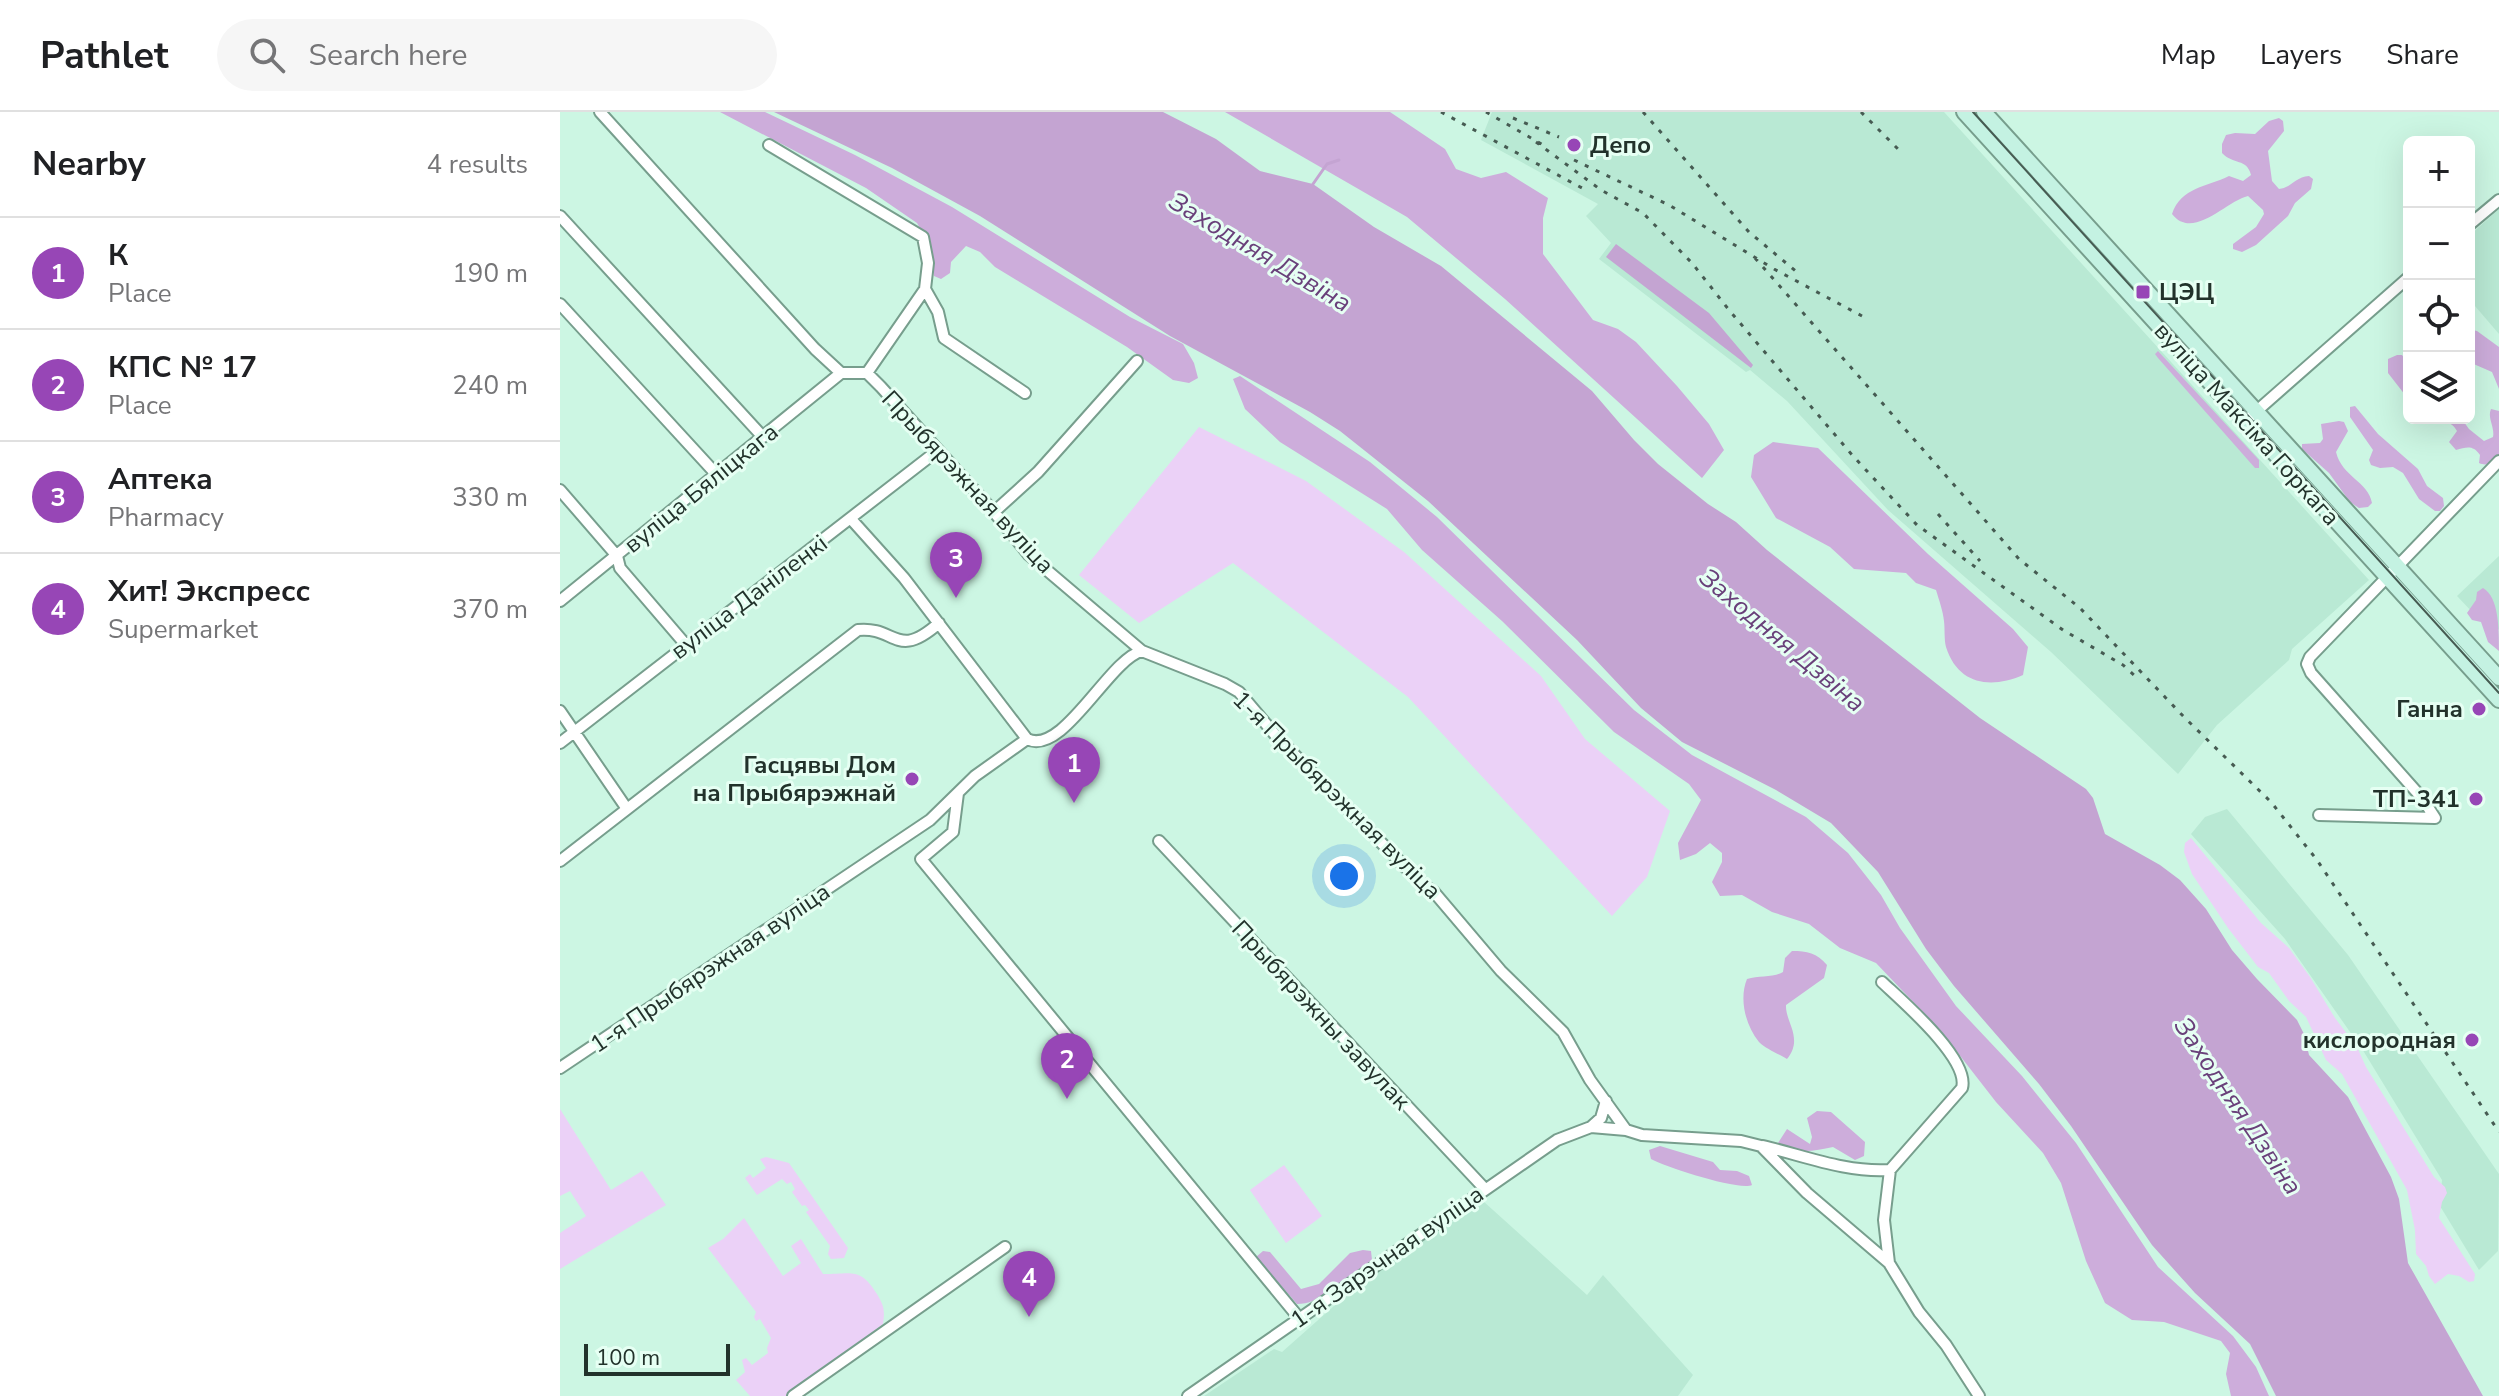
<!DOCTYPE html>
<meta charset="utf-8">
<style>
:root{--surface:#fff;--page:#f6f6f6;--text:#202124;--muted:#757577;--line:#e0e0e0;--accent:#9746b6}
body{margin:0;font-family:"Nunito Sans",sans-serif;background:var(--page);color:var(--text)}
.controls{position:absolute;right:24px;top:24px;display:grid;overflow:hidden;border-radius:12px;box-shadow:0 8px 32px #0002}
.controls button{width:72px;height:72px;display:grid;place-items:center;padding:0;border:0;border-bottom:2px solid var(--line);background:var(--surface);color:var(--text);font:40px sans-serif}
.scale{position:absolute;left:24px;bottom:20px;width:146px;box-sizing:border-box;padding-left:8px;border:4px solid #22322b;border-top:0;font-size:22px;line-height:28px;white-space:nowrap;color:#22322b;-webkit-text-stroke:6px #e6fff3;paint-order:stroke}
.you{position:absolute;left:784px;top:764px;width:28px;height:28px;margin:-20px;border:6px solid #fff;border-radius:50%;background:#1a73e8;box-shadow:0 0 0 12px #1a73e833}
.badge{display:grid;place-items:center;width:52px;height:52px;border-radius:50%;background:var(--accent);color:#fff;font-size:26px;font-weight:700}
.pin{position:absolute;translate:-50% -66px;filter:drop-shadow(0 2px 4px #0008)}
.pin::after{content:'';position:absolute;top:42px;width:28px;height:24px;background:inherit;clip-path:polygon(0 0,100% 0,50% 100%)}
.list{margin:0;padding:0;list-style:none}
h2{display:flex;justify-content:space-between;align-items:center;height:104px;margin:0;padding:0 32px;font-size:34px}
h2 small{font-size:26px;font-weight:400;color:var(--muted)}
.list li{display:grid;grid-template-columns:52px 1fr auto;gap:24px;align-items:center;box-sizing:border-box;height:112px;padding:0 32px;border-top:2px solid var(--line)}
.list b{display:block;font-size:30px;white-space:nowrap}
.list p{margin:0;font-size:26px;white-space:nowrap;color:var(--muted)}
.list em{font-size:26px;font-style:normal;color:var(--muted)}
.icon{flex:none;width:44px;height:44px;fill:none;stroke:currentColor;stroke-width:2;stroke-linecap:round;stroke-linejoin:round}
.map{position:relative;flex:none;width:1939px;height:1284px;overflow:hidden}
header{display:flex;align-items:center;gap:48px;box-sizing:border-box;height:112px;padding:0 40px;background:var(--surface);border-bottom:2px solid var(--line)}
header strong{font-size:38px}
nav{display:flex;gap:44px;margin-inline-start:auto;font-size:28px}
.search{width:560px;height:72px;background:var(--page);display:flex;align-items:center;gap:20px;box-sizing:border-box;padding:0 28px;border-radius:44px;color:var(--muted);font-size:30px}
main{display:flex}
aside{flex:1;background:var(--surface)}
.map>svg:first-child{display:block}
.built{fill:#b9e9d4}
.green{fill:#ebd1f7}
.forest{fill:#cdaddb}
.water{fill:#c4a4d2}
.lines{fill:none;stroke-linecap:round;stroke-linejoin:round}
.stream{stroke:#c4a4d2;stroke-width:3}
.street-casing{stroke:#779e8d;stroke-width:14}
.secondary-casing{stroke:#779e8d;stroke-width:18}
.street{stroke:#fff;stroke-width:10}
.secondary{stroke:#c4f2e2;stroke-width:14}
.tram{stroke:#465b52;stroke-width:2}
.rail{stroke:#465b52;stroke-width:3;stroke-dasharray:4 8;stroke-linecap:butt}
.poi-dot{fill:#9746b6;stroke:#e6fff3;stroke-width:3}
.labels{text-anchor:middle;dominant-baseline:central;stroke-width:6;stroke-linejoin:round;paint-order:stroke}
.poi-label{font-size:24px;font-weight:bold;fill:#22322b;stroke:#e6fff3;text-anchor:end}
.street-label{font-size:24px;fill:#22322b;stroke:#e6fff3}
.water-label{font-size:26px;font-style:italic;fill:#69407a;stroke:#e6fff3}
</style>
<header>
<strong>Pathlet</strong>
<div class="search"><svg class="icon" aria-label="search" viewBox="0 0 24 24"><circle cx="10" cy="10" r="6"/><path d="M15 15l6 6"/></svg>Search here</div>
<nav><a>Map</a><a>Layers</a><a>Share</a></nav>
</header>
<main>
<aside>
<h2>Nearby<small>4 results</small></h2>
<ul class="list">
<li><span class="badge">1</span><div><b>К</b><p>Place</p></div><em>190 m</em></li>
<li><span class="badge">2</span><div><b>КПС № 17</b><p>Place</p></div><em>240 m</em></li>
<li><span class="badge">3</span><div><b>Аптека</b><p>Pharmacy</p></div><em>330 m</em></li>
<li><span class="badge">4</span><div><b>Хит! Экспресс</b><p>Supermarket</p></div><em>370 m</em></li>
</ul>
</aside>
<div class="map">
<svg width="1939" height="1284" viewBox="0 0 1939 1284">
<rect width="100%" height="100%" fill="#ccf6e3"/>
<path class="built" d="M 932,0 L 1384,0 L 1809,468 L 1732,537 L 1729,548 L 1657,613 L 1618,662 L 1491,540 L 1328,398 L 1227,289 L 1190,258 L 1186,260 L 1039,147 L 1051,131 L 1026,104 L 1038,92 L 921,28 Z
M 1939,97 L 1939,222 L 1909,187 L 1909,124 Z
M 1939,444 L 1939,517 L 1933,522 L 1897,484 Z
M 1667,697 L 1788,843 L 1939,1062 L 1938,1139 L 1919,1158 L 1880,1094 L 1882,1068 L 1804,940 L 1725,827 L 1631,722 L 1645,705 Z
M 923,1089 L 1027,1183 L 1043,1163 L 1133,1263 L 1118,1284 L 644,1284 L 714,1237 L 722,1240 L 792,1178 Z"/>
<path class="green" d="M 639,315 L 746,369 L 844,440 L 981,564 L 1025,627 L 1110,699 L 1087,765 L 1052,804 L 848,585 L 673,451 L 579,511 L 519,463 Z
M 1631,726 L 1701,811 L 1729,836 L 1750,865 L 1775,906 L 1797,935 L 1806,955 L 1874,1065 L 1885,1075 L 1887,1081 L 1882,1090 L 1879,1106 L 1915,1162 L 1914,1169 L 1909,1170 L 1899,1164 L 1888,1162 L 1875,1172 L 1869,1164 L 1866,1154 L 1856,1142 L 1855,1118 L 1847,1078 L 1782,962 L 1766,948 L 1746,905 L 1729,889 L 1709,861 L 1698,855 L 1668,816 L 1632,762 L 1624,740 L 1625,731 Z
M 0,997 L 51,1078 L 82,1059 L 106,1093 L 0,1157 L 0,1121 L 26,1104 L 10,1079 L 0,1084 Z
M 206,1045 L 229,1051 L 288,1136 L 284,1146 L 271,1147 L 268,1142 L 270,1134 L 246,1100 L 249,1098 L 245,1093 L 242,1094 L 232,1080 L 235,1077 L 231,1070 L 227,1072 L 222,1067 L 197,1083 L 185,1066 L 190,1062 L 193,1066 L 206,1056 L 200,1047 Z
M 724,1053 L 762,1104 L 726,1131 L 690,1078 Z
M 184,1106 L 223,1164 L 241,1151 L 231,1134 L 241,1127 L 263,1162 C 293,1162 300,1155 317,1182 C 324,1194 325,1198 323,1212 L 228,1284 L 190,1284 L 176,1268 L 185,1260 L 182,1248 L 186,1246 L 192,1253 L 208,1241 L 207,1236 L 211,1226 L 200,1207 L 196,1209 L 194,1205 L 196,1200 L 148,1136 L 163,1127 Z"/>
<path class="forest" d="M 160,0 L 205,0 L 295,43 L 392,95 L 570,205 L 623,232 L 634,251 L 638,266 L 629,271 L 613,268 L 567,235 L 435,155 L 420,140 L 406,134 L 391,150 L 390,161 L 381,167 L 374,164 L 368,130 L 357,111 L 306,76 Z
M 665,0 L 830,0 L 885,37 L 896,57 L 921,66 L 946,60 L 988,86 L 983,106 L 983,142 L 1033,208 L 1058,217 L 1076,230 L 1117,274 L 1149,312 L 1164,338 L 1142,366 L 945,187 L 847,105 Z
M 1719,6 L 1723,9 L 1724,19 L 1708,39 L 1712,69 L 1719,77 C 1731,76 1735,65 1749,64 L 1753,67 L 1751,77 L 1735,91 L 1728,104 L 1696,133 L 1682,140 L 1673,137 L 1673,132 L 1696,115 L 1704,102 L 1703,98 L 1688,84 C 1666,89 1633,129 1612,102 C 1621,75 1647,75 1669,64 L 1683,69 L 1691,63 C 1687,46 1673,53 1662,41 L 1662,32 L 1666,23 L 1675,21 L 1695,22 L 1709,9 Z
M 1909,217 L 1917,219 L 1939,235 L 1939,277 L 1932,260 L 1909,250 Z
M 1598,239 L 1699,348 L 1699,356 L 1695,356 L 1598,246 L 1595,242 Z
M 1837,243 L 1842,243 L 1849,253 L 1849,288 L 1828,261 L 1828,247 Z
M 680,264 L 810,350 L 877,405 L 1074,598 L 1132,643 L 1246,705 L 1288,741 L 1321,783 L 1340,816 L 1396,894 L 1462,964 L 1516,1031 L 1598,1155 L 1673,1224 L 1696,1255 L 1709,1284 L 1671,1284 L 1666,1262 L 1670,1241 L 1661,1229 L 1604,1210 L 1572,1208 L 1545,1191 L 1526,1149 L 1501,1071 L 1483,1041 L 1436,990 L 1380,918 L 1316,851 L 1280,836 L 1249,812 L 1212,800 L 1182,783 L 1160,784 L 1152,770 L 1162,750 L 1162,741 L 1150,731 L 1136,742 L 1120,748 L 1118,731 L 1141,688 L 1129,672 L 1054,620 L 942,509 L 862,438 L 827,397 L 720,330 L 685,297 L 673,267 Z
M 1795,294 L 1818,322 L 1858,357 L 1867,374 L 1883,386 L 1884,394 L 1880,399 L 1875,399 L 1859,387 L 1843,361 L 1833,355 L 1820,356 L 1811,353 L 1809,348 L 1813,338 L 1790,305 L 1790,295 Z
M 1931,297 L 1939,299 L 1939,344 C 1933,350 1928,355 1919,351 L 1920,343 C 1913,333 1907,335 1896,338 L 1889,330 L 1897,319 C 1891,307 1877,309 1866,306 L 1901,306 L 1909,317 L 1924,329 L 1933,325 C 1935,315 1927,306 1931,297 Z
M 1779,309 L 1784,310 L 1788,319 L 1776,340 C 1782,365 1808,369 1812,391 L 1808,395 L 1799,396 L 1790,390 L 1769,361 L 1742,337 L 1742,332 L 1760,331 L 1763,327 L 1761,312 Z
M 1213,330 L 1258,336 L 1368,442 L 1453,517 L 1468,535 L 1463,563 C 1431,577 1398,573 1386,535 C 1384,527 1385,517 1384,509 C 1383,499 1379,488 1376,478 L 1356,471 L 1346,461 L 1294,457 L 1270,435 L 1216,406 L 1191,365 L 1194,343 Z
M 1923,476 C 1939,485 1939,517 1939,539 L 1928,530 L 1921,510 L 1912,508 L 1907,501 L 1916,488 L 1917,480 Z
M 1232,839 C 1247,839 1257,841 1267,853 L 1264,866 L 1226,893 C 1225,910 1244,926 1227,947 C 1219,942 1206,937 1199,930 C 1185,913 1179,886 1187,867 C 1199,863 1213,866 1223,860 L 1225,846 Z
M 1257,999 L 1271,1000 L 1305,1030 L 1304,1044 L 1295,1048 L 1273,1035 C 1253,1039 1237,1043 1218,1031 L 1227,1017 L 1250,1032 L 1252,1025 L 1247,1006 Z
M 1100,1034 L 1153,1050 L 1160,1058 L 1177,1059 L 1189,1064 L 1192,1073 C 1179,1079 1106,1055 1091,1047 L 1089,1038 Z
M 803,1138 L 811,1139 L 812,1148 C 792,1164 764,1192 737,1192 L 696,1145 L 703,1139 L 710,1140 L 741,1177 L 759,1172 L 790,1141 Z"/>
<path class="water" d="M 214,0 L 603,0 L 656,27 L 700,59 L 753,72 L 814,115 L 881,154 L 1032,279 L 1074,328 L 1098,352 L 1148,392 L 1176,410 L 1207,438 L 1420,606 L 1526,677 L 1533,686 L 1545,722 L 1600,753 L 1620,768 L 1646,797 L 1672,838 L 1697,867 L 1737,908 L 1744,922 L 1749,943 L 1788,985 L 1831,1065 L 1839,1087 L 1848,1151 L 1923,1284 L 1716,1284 L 1690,1232 L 1635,1181 L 1592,1133 L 1511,1014 L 1479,972 L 1394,874 L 1366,837 L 1318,760 L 1271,711 L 1216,678 L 1122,630 L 1081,596 L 1017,528 L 868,389 L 780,319 L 750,300 L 610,224 L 420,104 L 332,56 Z
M 1056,132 L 1149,201 L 1193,253 L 1191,256 L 1046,145 Z"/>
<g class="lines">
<path class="stream" d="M 753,72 L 767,52 L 779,48"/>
<g class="street-casing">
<path id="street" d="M 40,0 L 255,237 L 281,261 L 307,261 L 321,275 L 434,400 L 469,443 L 582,539 L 665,572 L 679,580 L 717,625 L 861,771 L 874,780 L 941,859 L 1003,920 L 1030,968 L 1066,1018
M 209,33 L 363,125 L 368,151 L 365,177 L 378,200 L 384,226 L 465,281
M 0,104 L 203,325
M 1909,113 L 1939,88
M 0,192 L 157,363
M 307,261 L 365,177
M 1691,304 L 1849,165
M 0,378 L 57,444 L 60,456 L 126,533
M 434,400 L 478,360 L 577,249
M 291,407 L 344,466 L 467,627
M 0,489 L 281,261
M 0,599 L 67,697
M 0,631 L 377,339
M 398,681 L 393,720 L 361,747 L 739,1206
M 1759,703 L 1875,706
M 1875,706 L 1862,686 L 1751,561 L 1747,552 L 1750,545 L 1939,349
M 599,729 L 924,1076
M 0,749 L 298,518 C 336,514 336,549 379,511
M 0,956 L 370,708 L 415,664 L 467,627 C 503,645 549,547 582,539
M 1031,1015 L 1041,1006 L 1046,989
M 1203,1034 C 1245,1044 1287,1061 1330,1058 L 1402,976 C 1410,947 1342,889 1322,870
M 1329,1151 L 1324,1108 L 1330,1058
M 233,1284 L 445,1135
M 628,1284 L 997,1028 L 1031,1015 L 1066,1018 L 1082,1023 L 1181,1029 L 1201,1034 L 1247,1081 L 1329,1151 L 1359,1200 L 1386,1233 L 1419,1284"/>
</g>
<g class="secondary-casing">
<path id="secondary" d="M 1404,0 L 1939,588
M 1424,0 L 1939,566"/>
</g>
<use href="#street" class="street"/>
<use href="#secondary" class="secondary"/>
<path class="tram" d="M 1413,0 L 1939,581"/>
<path class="rail" d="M 881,0 L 1022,76
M 926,0 L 985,34
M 1083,0 L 1189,120 L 1238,161
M 1301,0 L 1340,39
M 953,6 L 999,25
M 976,30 L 1041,78 L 1083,101 L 1132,151 L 1169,198 L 1293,344 L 1357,413 L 1503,518 L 1563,553 L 1574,563
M 1014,48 L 1109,93 L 1214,157 L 1302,204
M 1195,146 L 1459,447 L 1520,496 L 1624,605 L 1711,690 L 1757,748 L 1939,1020
M 1378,402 L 1420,449"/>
</g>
<g class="poi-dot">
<circle cx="1014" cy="33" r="8"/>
<rect x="1575" y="172" width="16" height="16" rx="4"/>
<circle cx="1919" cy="597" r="8"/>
<circle cx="352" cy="667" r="8"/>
<circle cx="1916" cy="687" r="8"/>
<circle cx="1912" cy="928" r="8"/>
</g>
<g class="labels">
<g class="poi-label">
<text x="1030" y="33" text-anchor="start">Депо</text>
<text x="1599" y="180" text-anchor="start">ЦЭЦ</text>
<text x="1903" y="597">Ганна</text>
<text x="336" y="653">Гасцявы Дом<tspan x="336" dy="28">на Прыбярэжнай</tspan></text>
<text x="1900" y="687">ТП-341</text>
<text x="1896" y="928">кислородная</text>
</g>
<g class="street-label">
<text transform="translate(1687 312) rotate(48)">вуліца Максіма Горкага</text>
<text transform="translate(408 370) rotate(47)">Прыбярэжная вуліца</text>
<text transform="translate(141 376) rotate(-39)">вуліца Бяліцкага</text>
<text transform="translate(189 485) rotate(-37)">вуліца Даніленкі</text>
<text transform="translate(777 683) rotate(45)">1-я Прыбярэжная вуліца</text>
<text transform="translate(150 856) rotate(-34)">1-я Прыбярэжная вуліца</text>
<text transform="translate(761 903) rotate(47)">Прыбярэжны завулак</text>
<text transform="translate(827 1145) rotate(-35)">1-я Зарэчная вуліца</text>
</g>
<g class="water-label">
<text transform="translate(700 140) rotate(31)">Заходняя Дзвіна</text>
<text transform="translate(1222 528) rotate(40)">Заходняя Дзвіна</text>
<text transform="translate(1678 994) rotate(56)">Заходняя Дзвіна</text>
</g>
</g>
</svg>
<div class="controls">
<button>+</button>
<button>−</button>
<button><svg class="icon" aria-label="locate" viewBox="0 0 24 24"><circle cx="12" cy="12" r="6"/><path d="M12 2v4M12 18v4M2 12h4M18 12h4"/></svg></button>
<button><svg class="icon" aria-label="layers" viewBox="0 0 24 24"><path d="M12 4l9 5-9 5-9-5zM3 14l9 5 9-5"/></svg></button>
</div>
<div class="scale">100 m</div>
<div class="you"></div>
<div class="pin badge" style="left:514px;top:691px">1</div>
<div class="pin badge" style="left:507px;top:987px">2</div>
<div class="pin badge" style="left:396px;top:486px">3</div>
<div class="pin badge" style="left:469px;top:1205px">4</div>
</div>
</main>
